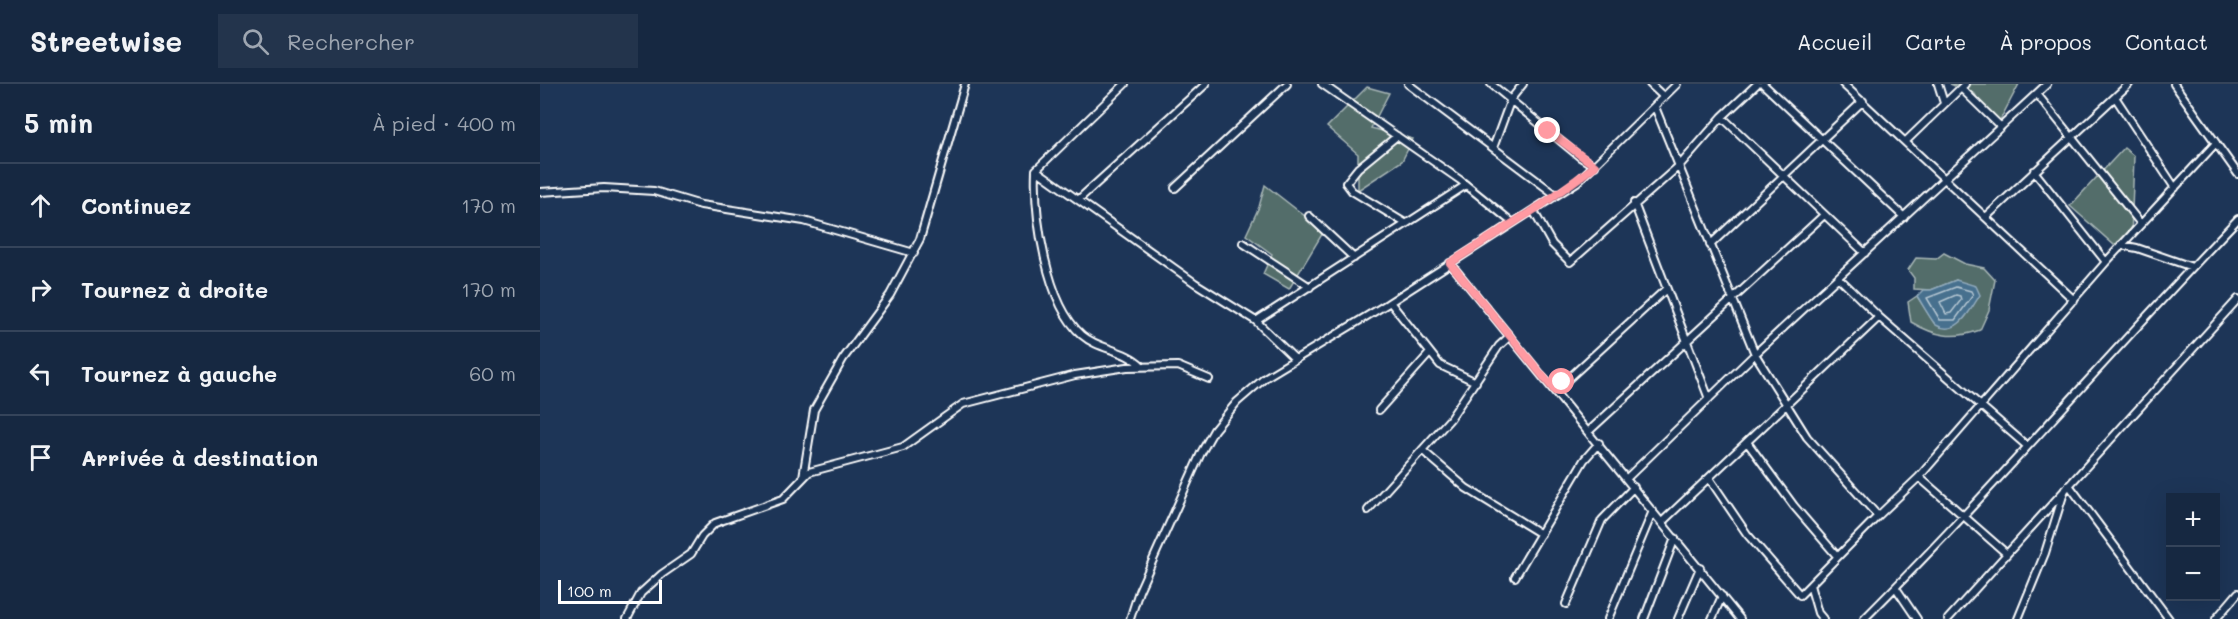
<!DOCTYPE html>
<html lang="fr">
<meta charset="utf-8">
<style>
:root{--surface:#162841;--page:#23344c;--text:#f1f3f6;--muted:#9ea6b1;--line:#35445a}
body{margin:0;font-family:Mali,sans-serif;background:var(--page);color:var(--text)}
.controls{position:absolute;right:18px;bottom:18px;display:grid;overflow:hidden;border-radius:0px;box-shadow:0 6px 24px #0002}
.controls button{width:54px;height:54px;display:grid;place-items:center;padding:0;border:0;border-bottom:2px solid var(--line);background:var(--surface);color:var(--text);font:30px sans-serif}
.scale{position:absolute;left:18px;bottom:15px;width:104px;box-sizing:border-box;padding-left:6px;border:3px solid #fff;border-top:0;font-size:16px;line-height:21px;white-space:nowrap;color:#fff;-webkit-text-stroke:4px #1d3557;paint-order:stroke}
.stop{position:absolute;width:18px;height:18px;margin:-14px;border:4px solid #ff9aa2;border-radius:50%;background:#fff}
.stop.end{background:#ff9aa2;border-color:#fff;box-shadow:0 2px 6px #0008}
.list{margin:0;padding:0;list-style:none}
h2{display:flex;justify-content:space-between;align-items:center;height:78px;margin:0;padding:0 24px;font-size:26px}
h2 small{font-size:20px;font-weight:400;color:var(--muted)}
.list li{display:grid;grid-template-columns:39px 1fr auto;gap:18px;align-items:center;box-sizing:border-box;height:84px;padding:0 24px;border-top:2px solid var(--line)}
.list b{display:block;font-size:22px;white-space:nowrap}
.list em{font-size:20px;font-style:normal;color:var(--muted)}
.icon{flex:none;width:33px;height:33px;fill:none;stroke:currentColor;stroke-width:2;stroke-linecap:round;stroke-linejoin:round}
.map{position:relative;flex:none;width:1698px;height:535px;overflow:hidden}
header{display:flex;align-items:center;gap:36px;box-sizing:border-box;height:84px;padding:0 30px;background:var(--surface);border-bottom:2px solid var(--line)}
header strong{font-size:28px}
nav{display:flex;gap:33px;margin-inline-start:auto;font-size:21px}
.search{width:420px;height:54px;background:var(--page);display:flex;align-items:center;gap:15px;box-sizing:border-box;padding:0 21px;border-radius:0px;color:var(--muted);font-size:22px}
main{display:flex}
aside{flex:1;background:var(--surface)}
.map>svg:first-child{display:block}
.green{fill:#526d6b;stroke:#a8b6b5;stroke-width:1.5}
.water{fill:#46708e;stroke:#90a9bb;stroke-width:1.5}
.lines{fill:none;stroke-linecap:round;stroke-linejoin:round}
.shore{stroke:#b5c6d2;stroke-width:1.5}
.minor-casing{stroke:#fff;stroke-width:10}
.minor{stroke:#1d3557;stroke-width:6}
.route{stroke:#ff9aa2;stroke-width:8}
</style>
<header>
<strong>Streetwise</strong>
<div class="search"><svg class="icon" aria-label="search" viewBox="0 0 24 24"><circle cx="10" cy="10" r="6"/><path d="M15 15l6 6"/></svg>Rechercher</div>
<nav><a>Accueil</a><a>Carte</a><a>À propos</a><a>Contact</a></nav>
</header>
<main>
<aside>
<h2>5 min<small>À pied · 400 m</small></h2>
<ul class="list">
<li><svg class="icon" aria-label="ahead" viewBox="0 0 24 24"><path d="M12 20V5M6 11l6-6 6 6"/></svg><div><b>Continuez</b></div><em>170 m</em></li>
<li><svg class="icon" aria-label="right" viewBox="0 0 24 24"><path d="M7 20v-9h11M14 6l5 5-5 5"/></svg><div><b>Tournez à droite</b></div><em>170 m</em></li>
<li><svg class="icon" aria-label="left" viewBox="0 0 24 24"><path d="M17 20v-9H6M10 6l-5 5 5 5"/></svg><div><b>Tournez à gauche</b></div><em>60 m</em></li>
<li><svg class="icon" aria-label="arrive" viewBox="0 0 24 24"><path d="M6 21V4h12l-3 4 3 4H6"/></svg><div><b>Arrivée à destination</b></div></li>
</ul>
</aside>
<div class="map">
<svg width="1698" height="535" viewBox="0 0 1698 535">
<rect width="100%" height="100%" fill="#1d3557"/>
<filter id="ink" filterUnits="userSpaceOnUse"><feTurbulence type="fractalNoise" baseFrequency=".0167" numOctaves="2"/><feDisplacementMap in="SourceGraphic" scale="12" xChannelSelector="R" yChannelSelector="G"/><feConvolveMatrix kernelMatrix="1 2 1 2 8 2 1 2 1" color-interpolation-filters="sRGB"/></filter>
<g filter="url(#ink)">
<path class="green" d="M 1410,0 L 1479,0 L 1459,38 L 1442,24 L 1435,10 Z
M 827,3 L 849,9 L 831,44 L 873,55 L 862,77 L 818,106 L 818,70 L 787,43 Z
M 1584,64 L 1594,72 L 1591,154 L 1582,168 L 1530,122 Z
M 725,101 L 784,147 L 749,205 L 723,190 L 732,170 L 706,151 L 719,123 Z
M 1404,169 L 1425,180 L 1444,184 L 1455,196 L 1449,226 L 1440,246 C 1413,256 1395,252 1371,238 L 1368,218 L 1377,212 L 1394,239 C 1419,245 1420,241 1434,220 L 1416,196 L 1391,206 L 1374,205 L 1374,194 L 1368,186 L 1376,174 L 1396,175 Z"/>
<path class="water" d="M 1416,196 L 1436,202 L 1440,211 C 1431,225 1417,254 1396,241 C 1392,238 1381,218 1377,212 L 1383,206 L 1391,206 Z"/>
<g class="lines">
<path class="shore" d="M 1416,203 L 1431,207 L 1433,211 L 1415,236 L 1400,236 L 1387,214 Z
M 1416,211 L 1420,212 L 1421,216 L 1411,229 L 1406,230 L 1400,218 Z"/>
<g class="minor-casing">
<path id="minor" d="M 585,0 L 496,86 C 494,131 506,220 542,251 C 559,266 585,265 602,282
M 782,0 L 920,96 L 973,139
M 868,0 L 1016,111
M 951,0 L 1040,73 L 1055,82
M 1110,0 L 1124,13
M 1223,0 L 1364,133
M 1303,0 L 1534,216
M 1398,0 L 1404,19
M 1634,0 L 1698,90
M 1421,4 L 1461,43
M 1497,10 L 1601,140
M 1575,13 L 1635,104
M 1115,23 L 1215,270 L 1267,353 L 1338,432 L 1379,393 L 1566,178 L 1676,59
M 1182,33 L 1325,169
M 857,52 L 818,84 L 806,99 L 812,107 L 865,139
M 1366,57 L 1425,0
M 953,64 L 971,15 L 983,0
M 496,86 L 655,199 L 716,237
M 1494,87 L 1566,178
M 635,104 L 747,0
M 0,108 L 64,104 L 114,107 L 161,121 L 264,137 L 374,169
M 538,116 L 666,0
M 1094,119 L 1169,315
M 993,126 L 1012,160 L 1030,178 L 1140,81 L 1182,33 L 1217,0
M 769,132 L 814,174
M 1446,133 L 1589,0
M 703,159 L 770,203
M 1170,161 L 1323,17
M 1581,161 L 1597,164 L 1652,183
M 910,179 L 1200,535
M 1299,194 L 1339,233 L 1487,362
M 850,218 L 900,281 L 936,298
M 755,275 L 716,237 L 926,101
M 1015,307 L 1125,206
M 839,326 L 889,270
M 1049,347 L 1284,131
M 1207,358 L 1254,422 L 1297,472
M 882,366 L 926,404 L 1001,450
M 263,393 L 274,326 L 303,275 L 350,211 L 380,155 L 425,0
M 1379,393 L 1467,470
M 1087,394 L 1215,270 L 1507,0
M 1169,394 L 1207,450 L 1260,511 L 1338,432
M 1529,401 L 1629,535
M 828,426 L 910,335 L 959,262 L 970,252
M 1122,438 L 1339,233
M 975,493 L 1044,376 L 1059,359
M 1270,501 L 1278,529 L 1283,535
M 1356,504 L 1377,535
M 1026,520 L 1062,436 L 1094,403
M 87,535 L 101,509 L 122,490 L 151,470 L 162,452 L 175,439 L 243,415 L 269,388 L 363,363 L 423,320 L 535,291 L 587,283 L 638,282 L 669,295
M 590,535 L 599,507 L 661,369 L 674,346 L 697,318 L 726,293 L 847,220 L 1037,98 L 1137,0
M 1068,535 L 1113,427
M 1104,535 L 1135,454
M 1138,535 L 1160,484
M 1172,535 L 1182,512
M 1324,535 C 1453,406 1571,267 1698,135
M 1408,535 L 1698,215
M 1478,535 L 1505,469 L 1525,405
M 1676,535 L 1698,509"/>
</g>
<use href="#minor" class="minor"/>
</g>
</g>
<g class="lines" filter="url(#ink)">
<path class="route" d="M 1008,47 L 1055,82 L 1003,120 L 910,179 L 1015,307 L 1022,298"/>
</g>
</svg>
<div class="controls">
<button>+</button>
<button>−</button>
</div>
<div class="scale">100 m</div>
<div class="stop" style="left:1022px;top:298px"></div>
<div class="stop end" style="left:1008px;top:47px"></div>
</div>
</main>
